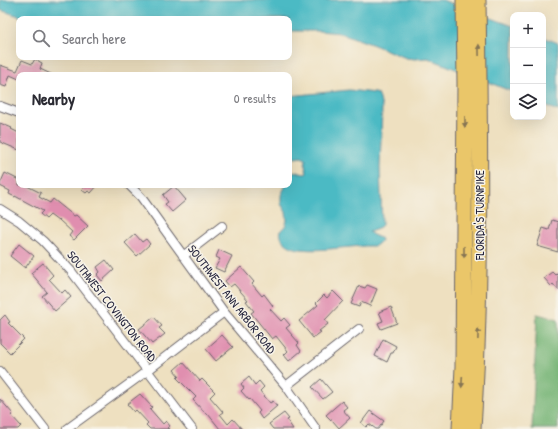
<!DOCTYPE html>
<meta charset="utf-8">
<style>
:root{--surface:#fff;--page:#f7f7f7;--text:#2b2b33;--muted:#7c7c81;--line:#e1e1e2}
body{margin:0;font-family:"Patrick Hand",sans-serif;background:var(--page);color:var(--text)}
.controls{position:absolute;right:12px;top:12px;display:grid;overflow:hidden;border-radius:8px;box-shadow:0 4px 16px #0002}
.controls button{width:36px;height:36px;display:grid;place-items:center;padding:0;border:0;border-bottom:1px solid var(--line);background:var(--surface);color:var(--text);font:20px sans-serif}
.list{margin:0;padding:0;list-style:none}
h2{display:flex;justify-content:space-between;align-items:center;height:52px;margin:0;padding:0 16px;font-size:17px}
h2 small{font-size:13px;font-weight:400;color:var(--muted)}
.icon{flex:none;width:22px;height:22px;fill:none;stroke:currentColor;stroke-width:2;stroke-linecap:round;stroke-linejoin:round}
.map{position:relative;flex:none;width:558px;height:429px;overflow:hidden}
.search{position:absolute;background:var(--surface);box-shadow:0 4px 16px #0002;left:16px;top:16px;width:276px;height:44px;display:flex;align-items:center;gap:10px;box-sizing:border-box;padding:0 14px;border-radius:8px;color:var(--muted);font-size:15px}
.panel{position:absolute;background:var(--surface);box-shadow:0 4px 16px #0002;left:16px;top:72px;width:276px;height:116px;border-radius:8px}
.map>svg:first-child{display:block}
.forest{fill:#74b475;stroke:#4b6b58}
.water{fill:#4cbac4;stroke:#376e80}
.building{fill:#e08eaf}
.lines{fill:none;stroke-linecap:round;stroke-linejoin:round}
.minor-casing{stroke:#69646a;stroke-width:10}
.motorway-casing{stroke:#69646a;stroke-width:17}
.minor{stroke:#fff;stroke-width:8}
.motorway{stroke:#eac669;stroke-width:15}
.oneway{fill:#867452}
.labels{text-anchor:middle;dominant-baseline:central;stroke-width:3;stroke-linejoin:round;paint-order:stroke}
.street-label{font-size:12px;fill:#22223b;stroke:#f7f3e8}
</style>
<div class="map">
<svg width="558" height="429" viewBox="0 0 558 429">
<rect width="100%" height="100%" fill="#f7f3e8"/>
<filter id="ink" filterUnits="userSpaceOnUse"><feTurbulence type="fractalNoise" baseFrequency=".025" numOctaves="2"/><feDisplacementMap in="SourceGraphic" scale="8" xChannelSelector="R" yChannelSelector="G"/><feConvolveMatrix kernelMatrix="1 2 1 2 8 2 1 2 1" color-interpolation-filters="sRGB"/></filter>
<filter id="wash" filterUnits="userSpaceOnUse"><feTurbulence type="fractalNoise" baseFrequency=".012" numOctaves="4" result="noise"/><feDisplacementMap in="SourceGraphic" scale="16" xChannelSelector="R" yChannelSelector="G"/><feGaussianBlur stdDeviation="0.9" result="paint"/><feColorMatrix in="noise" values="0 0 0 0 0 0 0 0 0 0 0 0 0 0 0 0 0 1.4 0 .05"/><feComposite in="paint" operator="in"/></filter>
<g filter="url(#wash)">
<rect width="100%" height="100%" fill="#eee0c0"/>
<path class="forest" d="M 537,314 L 558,319 L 558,429 L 532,429 Z"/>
<path class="water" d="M 0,0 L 442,0 L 513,26 L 513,92 L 428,58 L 415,59 L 406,58 L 374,45 L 341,33 L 319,31 L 289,31 L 289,19 L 29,19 L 0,10 Z
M 543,37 L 558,43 L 558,111 L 543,105 Z
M 349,90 L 374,93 L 378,94 L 380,99 L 382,108 L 380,168 L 382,225 L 378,229 L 369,232 L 373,235 L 380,238 L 381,240 L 379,243 L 375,246 C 350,245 324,252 300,249 C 290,248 278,241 281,230 L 285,226 L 287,221 L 286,212 L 281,204 L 281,195 L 286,185 L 289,185 L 289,180 L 293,171 L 304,174 L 307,173 L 305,166 L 306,159 L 301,157 L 295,158 L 289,155 L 289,96 Z"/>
<g id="blocks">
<path class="building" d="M 35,59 L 42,63 L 40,69 L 53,75 L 19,75 L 19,79 L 10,75 L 6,87 L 0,85 L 0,65 L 17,71 L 22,60 L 32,64 Z
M 0,123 L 12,128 L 11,129 L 19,133 L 19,150 L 0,142 Z
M 5,173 L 19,180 L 19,185 L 25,185 L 41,193 L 39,197 L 50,203 L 53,199 L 74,216 L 76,215 L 88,226 L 74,240 L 69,236 L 72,232 L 59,220 L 58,221 L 50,215 L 46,219 L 40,214 L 43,211 L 15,196 L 15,197 L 9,194 L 10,191 L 0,186 L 0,184 Z
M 81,185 L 98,185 L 91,193 L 88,191 L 86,193 L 82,190 L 84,187 Z
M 174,186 L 186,200 L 172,212 L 165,204 L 168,202 L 163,195 Z
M 552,220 L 558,222 L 558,252 L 537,246 L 543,228 L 549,230 Z
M 135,234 L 142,242 L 146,239 L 150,244 L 137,256 L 125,243 Z
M 19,244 L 34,256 L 25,268 L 10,256 Z
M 219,250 L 232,256 L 224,272 L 215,268 L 220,259 L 216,257 Z
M 106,260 L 114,270 L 102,281 L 97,275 L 100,272 L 97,267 Z
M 43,263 L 53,275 L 49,279 L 62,293 L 65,290 L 71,297 L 55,311 L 42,296 L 47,292 L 31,273 Z
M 241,267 L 254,282 L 252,284 L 262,296 L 264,294 L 273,306 L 270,309 L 281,321 L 284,318 L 290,325 L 286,328 L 299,343 L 297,345 L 301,351 L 289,361 L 284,355 L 288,351 L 276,336 L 272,339 L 251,313 L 254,311 L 246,301 L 248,300 L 234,284 L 230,287 L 225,281 Z
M 552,272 L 555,275 L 558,272 L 558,290 L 553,284 L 551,286 L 544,278 Z
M 367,285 L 377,289 L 370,306 L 361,302 L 359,307 L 351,304 L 359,286 L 365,288 Z
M 333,291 L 343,301 L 325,320 L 328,324 L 319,331 L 321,332 L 313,338 L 299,321 L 318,305 L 316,303 L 324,295 L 327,298 Z
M 391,307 L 397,323 L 381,329 L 378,323 L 383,321 L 379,312 Z
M 5,315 L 10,322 L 8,323 L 24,339 L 10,353 L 0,343 L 0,320 Z
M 154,317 L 162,326 L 159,328 L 165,334 L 152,344 L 139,329 Z
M 222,335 L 233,347 L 216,361 L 206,349 Z
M 383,339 L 396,346 L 393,353 L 391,353 L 387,362 L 375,356 Z
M 183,362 L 200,381 L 202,379 L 215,392 L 210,397 L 223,412 L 220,414 L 228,424 L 233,419 L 242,429 L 220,429 L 208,414 L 207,415 L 193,400 L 196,397 L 177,378 L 179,376 L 174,370 Z
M 249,377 L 255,385 L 259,381 L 264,387 L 260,391 L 270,403 L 273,401 L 277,406 L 262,419 L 258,413 L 260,411 L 250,399 L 249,400 L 241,391 L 244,388 L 241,384 Z
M 321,379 L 332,392 L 323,399 L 312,387 Z
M 140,394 L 152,407 L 150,409 L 163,424 L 166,421 L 170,426 L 167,428 L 169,429 L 150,429 L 146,425 L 148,423 L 136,410 L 134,412 L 127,404 Z
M 0,399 L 13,414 L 11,415 L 21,426 L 18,429 L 0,429 Z
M 342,401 L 347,407 L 343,410 L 350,418 L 339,428 L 332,420 L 331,420 L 326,415 Z
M 370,411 L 384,421 L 378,429 L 376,429 L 369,424 L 366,427 L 361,423 Z
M 284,413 L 289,419 L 287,420 L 293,429 L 273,429 L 269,424 Z"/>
</g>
</g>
<g filter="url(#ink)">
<use href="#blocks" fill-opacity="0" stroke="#69646a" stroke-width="1"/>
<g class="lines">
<g class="minor-casing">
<path id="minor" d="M 0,106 L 19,113
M 129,185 L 141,197 L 224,312 L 286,386 L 316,429
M 0,209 L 19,221 L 43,241 L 71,271 L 192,429
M 183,256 L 222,226
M 0,371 L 45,429
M 286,386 L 359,329
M 67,429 L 147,371 L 224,312"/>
</g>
<g class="motorway-casing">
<path id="motorway" d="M 460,429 L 463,367 L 465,83 L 464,0
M 473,429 C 482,286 480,143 478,0"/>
</g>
<use href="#minor" class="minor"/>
<use href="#motorway" class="motorway"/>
</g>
<defs><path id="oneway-solid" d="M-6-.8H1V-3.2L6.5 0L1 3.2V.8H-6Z"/></defs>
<g class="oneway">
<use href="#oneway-solid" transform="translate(479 50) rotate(-91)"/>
<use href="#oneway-solid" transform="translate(465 122) rotate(90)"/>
<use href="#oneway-solid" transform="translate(464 252) rotate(90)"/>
<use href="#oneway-solid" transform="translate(478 334) rotate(-89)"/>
<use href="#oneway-solid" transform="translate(462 382) rotate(93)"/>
</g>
</g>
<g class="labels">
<g class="street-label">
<text transform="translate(479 215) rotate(-90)">FLORIDA'S TURNPIKE</text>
<text transform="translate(232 299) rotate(52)">SOUTHWEST ANN ARBOR ROAD</text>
<text transform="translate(112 306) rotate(52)">SOUTHWEST COVINGTON ROAD</text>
</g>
</g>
</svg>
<div class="controls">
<button>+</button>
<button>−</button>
<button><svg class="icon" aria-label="layers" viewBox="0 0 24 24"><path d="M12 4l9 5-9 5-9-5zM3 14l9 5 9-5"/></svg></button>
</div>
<div class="search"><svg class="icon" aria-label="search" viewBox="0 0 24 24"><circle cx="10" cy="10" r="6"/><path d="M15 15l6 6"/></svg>Search here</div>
<section class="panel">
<h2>Nearby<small>0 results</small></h2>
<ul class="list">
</ul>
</section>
</div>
